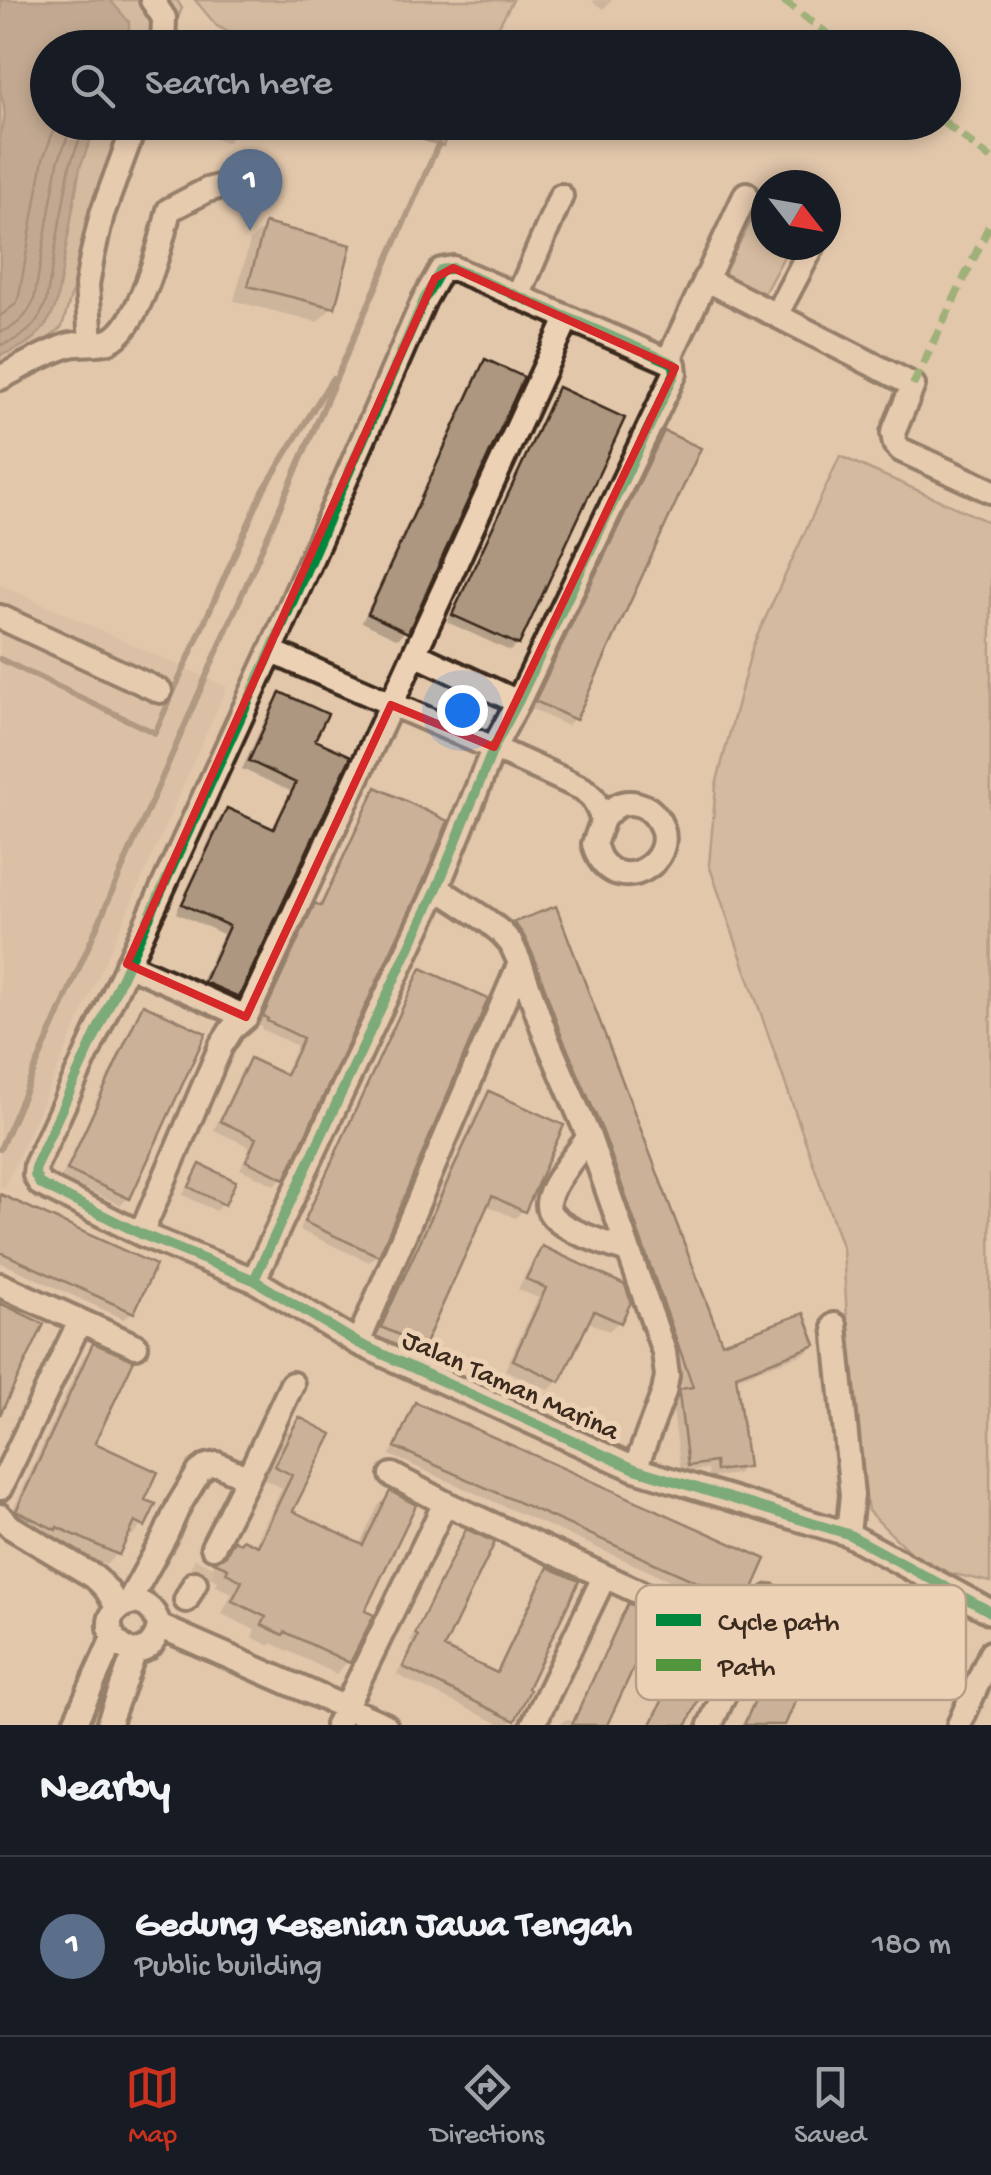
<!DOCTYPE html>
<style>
:root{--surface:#171b24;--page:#242831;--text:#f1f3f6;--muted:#9ea1a6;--line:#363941;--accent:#c8321e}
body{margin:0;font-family:"Gochi Hand",sans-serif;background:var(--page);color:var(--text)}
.compass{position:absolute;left:751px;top:170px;width:90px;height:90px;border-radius:50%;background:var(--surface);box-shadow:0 5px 15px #0003;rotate:121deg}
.you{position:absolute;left:462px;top:710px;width:35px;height:35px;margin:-25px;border:8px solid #fff;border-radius:50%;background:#1a73e8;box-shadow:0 0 0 15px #1a73e833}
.badge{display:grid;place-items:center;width:65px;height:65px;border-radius:50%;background:var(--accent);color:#fff;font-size:32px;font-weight:700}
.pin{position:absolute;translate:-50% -82px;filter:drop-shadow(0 2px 5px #0008)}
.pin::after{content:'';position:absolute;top:52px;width:35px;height:30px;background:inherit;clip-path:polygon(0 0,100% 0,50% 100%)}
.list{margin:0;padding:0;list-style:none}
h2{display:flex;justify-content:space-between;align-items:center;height:130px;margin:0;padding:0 40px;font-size:42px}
h2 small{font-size:32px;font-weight:400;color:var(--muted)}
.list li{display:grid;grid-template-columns:65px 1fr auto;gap:30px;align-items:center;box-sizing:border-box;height:180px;padding:0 40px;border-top:2px solid var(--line)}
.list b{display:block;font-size:38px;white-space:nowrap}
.list p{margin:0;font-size:32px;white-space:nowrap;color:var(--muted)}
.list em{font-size:32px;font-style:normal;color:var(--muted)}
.icon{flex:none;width:55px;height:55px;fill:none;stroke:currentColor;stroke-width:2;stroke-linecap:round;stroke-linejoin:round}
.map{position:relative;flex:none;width:991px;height:1725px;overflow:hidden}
.search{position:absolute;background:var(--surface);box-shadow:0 5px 15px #0003;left:30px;right:30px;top:30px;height:110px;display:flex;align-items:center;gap:25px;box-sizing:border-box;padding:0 35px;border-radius:55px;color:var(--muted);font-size:38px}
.sheet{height:310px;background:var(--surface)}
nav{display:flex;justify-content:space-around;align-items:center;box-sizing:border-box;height:140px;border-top:2px solid var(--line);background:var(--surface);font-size:28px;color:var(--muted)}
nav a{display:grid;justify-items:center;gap:5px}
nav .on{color:var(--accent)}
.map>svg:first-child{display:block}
.built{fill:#d2b99e}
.green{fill:#c3aa91;stroke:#7f6a58;stroke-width:2.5}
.water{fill:#9c846f;stroke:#75604f;stroke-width:2.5}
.shadow{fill:#0003}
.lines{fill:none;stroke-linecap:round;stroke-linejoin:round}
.shore{stroke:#624e3e;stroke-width:2.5}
.stream{stroke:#75604f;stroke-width:6}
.building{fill:#ae9780;stroke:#3b2a1e;stroke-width:2.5}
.minor-tunnel{stroke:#c1a88f;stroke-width:22;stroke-dasharray:22 11;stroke-linecap:butt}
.minor-casing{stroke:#3b2a1e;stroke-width:30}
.minor{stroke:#edd1b4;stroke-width:22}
.quiet{stroke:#51953d;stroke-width:8;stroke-dasharray:15 8;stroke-linecap:butt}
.cycleway-casing{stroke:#edd1b4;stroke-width:16}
.cycleway{stroke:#00873e;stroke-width:10}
.marked{fill:none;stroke:#d62828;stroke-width:8;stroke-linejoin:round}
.labels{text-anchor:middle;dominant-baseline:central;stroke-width:10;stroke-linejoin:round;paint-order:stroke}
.street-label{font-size:28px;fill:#3b2a1e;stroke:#edd1b4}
.key{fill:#edd1b4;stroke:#b89f87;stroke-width:2.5}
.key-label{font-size:28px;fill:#3b2a1e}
</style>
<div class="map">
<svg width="991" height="1725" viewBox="0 0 991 1725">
<rect width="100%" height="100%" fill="#e2c7ab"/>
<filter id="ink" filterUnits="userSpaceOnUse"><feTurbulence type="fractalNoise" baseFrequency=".01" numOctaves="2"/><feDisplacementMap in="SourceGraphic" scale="20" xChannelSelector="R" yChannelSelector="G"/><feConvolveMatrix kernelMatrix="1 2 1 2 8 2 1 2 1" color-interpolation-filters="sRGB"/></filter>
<g filter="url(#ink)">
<path class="built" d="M 0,585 L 227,687 L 5,1187 L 0,1186 Z"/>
<path class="green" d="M 0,0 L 177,0 L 182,8 L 166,47 L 48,48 L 48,122 L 135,123 L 87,241 L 62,327 L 17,366 L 0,369 Z
M 195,0 L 513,0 L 487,47 L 257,47 L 217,26 Z
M 393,123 L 452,123 L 443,146 L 424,140 Z
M 754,216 L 766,223 L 766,245 L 790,245 L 759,303 L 719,281 Z
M 840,456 L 991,523 L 990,1582 L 926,1568 L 868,1511 L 851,1389 L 843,1249 L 709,865 L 716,785 L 753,645 Z"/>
<path class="water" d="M 1,0 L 110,0 L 129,22 L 129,40 L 126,47 L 48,48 L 48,122 L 97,123 L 80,167 L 56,305 C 46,332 27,348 0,355 L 0,132 C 7,120 5,105 0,92 Z"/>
<path class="shadow" d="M 594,0 L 612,0 L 603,9 L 593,2 Z
M 209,122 L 269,122 L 257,136 L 239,128 L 227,143 L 204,133 Z
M 266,226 L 332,307 L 317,322 L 234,301 L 250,241 Z
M 485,362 L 405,631 L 398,639 L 362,622 L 478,370 Z
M 558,390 L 517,644 L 510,651 L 447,622 L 551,398 Z
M 664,434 L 574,718 L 567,726 L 530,708 L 657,441 Z
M 281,695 L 312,742 L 237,996 L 229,1004 L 197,990 L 223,934 L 176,913 L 219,819 L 227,811 L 271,831 L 290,791 L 242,769 L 273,703 Z
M 377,790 L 283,1177 L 275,1185 L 240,1169 L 250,1147 L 214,1130 L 242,1069 L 250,1061 L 283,1076 L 297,1046 L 261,1029 L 262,1027 L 257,1024 L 308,914 L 316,906 L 318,907 L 369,798 Z
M 554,909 L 721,1346 L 814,1345 L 806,1353 L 734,1379 L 745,1466 L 737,1474 L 709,1478 L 708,1469 L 681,1472 L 672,1404 L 673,1400 L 684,1391 L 596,1141 L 508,932 L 515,925 Z
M 421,971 L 377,1255 L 369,1262 L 299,1230 L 414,979 Z
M 143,1007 L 128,1198 L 121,1205 L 61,1178 L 136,1015 Z
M 489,1094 L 523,1210 L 515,1218 L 486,1205 L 422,1345 L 414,1353 L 375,1335 L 481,1102 Z
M 200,1167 L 223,1203 L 216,1211 L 183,1195 L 193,1175 Z
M 0,1197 L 132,1312 L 124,1319 L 0,1262 Z
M 542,1249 L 619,1321 L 609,1331 L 586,1321 L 558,1381 L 549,1390 L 505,1370 L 538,1298 L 518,1289 L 533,1259 Z
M 94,1346 L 92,1445 L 142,1501 L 143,1525 L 132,1536 L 127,1534 L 117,1554 L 106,1565 L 45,1537 L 7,1523 L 83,1357 Z
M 416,1405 L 744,1602 L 736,1610 L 390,1455 L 409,1413 Z
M 299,1420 L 289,1512 L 359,1546 L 378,1506 L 390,1494 L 348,1662 L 336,1674 L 272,1643 L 270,1646 L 252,1637 L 255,1630 L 222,1614 L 232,1593 L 216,1586 L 218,1581 L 205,1575 L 234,1543 L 254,1547 L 282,1488 L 264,1479 L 287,1432 Z
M 467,1532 L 441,1650 L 494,1675 L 541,1577 L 549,1570 L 513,1719 L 508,1725 L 502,1725 L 397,1675 L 412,1643 L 410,1642 L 459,1540 Z
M 805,1593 L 782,1725 L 742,1725 L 797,1601 Z
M 628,1606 L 604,1725 L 559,1725 L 566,1719 L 572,1721 L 621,1614 Z
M 694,1636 L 684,1725 L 649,1725 L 686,1644 Z"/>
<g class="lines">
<path class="shore" d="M 0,316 L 16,304 L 19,296 L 43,159 L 57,122
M 0,332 C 16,328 28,315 34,300 L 58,162 L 73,122
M 0,345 C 24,339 38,325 46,302 L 70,165 L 86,122"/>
<path class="stream" d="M 0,659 L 155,733 L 263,491 L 332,379
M 0,1149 L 438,145"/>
</g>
<path class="building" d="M 265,223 L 351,245 L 335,308 L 248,286 Z
M 485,359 L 524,377 L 408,633 L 368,614 Z
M 558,387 L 625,418 L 519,645 L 452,615 Z
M 664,431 L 701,448 L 576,720 L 535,701 Z
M 280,692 L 328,714 L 315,740 L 351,756 L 239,997 L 204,982 L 229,926 L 182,904 L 227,808 L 274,829 L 281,814 L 296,783 L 249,761 Z
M 376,787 L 448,821 L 423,882 L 285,1179 L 246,1161 L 256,1138 L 220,1121 L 250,1058 L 286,1075 L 295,1056 L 303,1038 L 267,1021 L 268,1019 L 263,1016 L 315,903 L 321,906 Z
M 556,906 L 722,1343 L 804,1313 L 816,1345 L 736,1375 L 748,1467 L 716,1471 L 715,1462 L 688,1466 L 679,1394 L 680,1389 L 693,1387 L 603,1132 L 560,1032 L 534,957 L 524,936 L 514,922 Z
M 421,968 L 488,999 L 379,1256 L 304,1222 Z
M 143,1004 L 206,1033 L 130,1199 L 67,1170 Z
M 489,1091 L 564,1125 L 525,1212 L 492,1196 L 424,1346 L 381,1327 Z
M 200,1164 L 236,1181 L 225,1205 L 189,1187 Z
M 0,1194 L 156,1265 L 134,1313 L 0,1252 Z
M 542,1246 L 625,1285 L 631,1302 L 621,1323 L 594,1311 L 560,1382 L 513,1360 L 546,1288 L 526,1279 Z
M 0,1303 L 44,1324 L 0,1415 Z
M 93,1343 L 134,1360 L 95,1443 L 158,1472 L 145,1500 L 156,1504 L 145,1527 L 135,1522 L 119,1555 L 57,1527 L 56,1530 L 16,1511 Z
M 415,1402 L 766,1559 L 746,1604 L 395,1447 Z
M 299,1417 L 332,1434 L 293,1511 L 363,1545 L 390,1491 L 416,1505 L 365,1611 L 374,1615 L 350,1663 L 285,1632 L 283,1635 L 262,1625 L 266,1617 L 232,1601 L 242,1581 L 226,1573 L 228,1568 L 214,1562 L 226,1555 L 234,1540 L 240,1543 L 243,1539 L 258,1546 L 292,1475 L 274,1466 Z
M 466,1529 L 495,1542 L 444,1648 L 497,1673 L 548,1567 L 579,1581 L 528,1688 L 530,1690 L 515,1721 L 403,1667 L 418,1636 L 415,1634 Z
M 804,1590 L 838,1605 L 831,1621 L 785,1725 L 744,1725 Z
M 628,1603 L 657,1617 L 607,1725 L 572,1725 Z
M 693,1633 L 723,1647 L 715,1664 L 687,1725 L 651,1725 Z"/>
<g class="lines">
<path class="minor-tunnel" d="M 195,1583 L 213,1547"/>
<g class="minor-casing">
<path id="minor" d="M 152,0 L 164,18 L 163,48
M 705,279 L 913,385 L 893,433 L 895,444 L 901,450 L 991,491
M 518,297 L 561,196
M 776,315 L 813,245
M 91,343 L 87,285 L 92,257 L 102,214 L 136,122
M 668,361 L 746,194
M 0,378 C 22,367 46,352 70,345 C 82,342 97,345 109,341 C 139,329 162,240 169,210 L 207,190 L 264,175
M 0,617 L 160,691
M 271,651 C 375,698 480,740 583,789 L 593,798 L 603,819 L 594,844 C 596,849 597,854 600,859 C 625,897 685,856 656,817 C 652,811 645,806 637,804 C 621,800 612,808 603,819
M 415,654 L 518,702
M 437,888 L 486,920 L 501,932 L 511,943 L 520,963 L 546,1037 L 589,1137 L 664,1352 L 667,1376 L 664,1392 L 635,1469
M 127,964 L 246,1017
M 589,1137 C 578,1152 547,1188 548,1205 C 548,1228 609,1244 628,1251
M 141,1234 L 221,1046 L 232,1029 L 246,1017 L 391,705 L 567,319
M 254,1280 L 437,888 L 494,747 L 518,702 L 675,373 L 674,364 L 668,361 L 453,268 L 441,270 L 424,300 L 271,651 L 36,1165 L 35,1175 L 40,1184 L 141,1234 L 254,1280 L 358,1343 L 635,1469 L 848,1534 L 991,1612
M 0,1285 L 136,1346
M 835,1325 L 852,1495 L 848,1534
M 358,1343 L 520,963
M 392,1475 L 445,1503 L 748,1642
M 0,1488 L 80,1321
M 0,1516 L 11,1527 L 93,1576 C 105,1586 112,1595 117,1610
M 213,1547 L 248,1478
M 186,1600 L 195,1583
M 128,1603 L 165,1536 L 179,1505 L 199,1472 L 207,1466 L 217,1464 L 248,1478 L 292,1384
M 159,1626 C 146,1685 82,1625 124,1605 C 142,1597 155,1609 159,1626 L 385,1725
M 74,1725 L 113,1638
M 108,1725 L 135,1651
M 337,1725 L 445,1503
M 533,1725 L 604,1577
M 710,1725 L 770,1597
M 959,1725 L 991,1653"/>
</g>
<use href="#minor" class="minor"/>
<path class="quiet" d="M 783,0 L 846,48
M 944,122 L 991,159
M 913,385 L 991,222"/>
<g class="cycleway-casing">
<path id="cycleway" d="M 254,1280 L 437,888 L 494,747 L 518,702 L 675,373 L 674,364 L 668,361 L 453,268 L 441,270 L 424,300 L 271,651 L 36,1165 L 35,1175 L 40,1184 L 141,1234 L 254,1280 L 358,1343 L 635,1469 L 848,1534 L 991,1612"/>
</g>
<use href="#cycleway" class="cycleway"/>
</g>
</g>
<path d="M0 0H991V1725H0ZM 453,268 L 675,368 L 494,747 L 391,705 L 246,1017 L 127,964 L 435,278 Z" fill="#e2c7ab" fill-opacity=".55" fill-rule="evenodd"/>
<path class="marked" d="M 453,268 L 675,368 L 494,747 L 391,705 L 246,1017 L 127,964 L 435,278 Z"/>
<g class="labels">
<g class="street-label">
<text transform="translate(510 1387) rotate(24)">Jalan Taman Marina</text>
</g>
</g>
<rect x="636" y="1585" width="330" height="115" rx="15" class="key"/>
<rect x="656" y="1614" width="45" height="12" fill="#00873e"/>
<rect x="656" y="1659" width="45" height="12" fill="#51953d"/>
<g class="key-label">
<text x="718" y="1630">Cycle path</text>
<text x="718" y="1675">Path</text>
</g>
</svg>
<svg class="compass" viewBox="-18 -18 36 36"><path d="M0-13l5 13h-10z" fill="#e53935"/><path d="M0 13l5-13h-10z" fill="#9ea1a6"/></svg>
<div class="you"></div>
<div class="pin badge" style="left:250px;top:231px;background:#5c6f8a">1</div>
<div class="search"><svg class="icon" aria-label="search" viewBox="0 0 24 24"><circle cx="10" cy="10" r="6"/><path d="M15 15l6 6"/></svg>Search here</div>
</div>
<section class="sheet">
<h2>Nearby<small></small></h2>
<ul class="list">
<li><span class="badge" style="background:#5c6f8a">1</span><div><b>Gedung Kesenian Jawa Tengah</b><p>Public building</p></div><em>180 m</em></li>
</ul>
</section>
<nav>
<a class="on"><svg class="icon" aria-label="map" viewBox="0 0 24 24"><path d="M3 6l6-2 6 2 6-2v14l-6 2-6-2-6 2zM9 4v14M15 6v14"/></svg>Map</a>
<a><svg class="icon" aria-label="directions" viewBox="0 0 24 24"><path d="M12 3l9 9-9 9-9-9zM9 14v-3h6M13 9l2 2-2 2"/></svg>Directions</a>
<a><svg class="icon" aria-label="saved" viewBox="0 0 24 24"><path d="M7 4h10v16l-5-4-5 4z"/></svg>Saved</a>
</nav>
